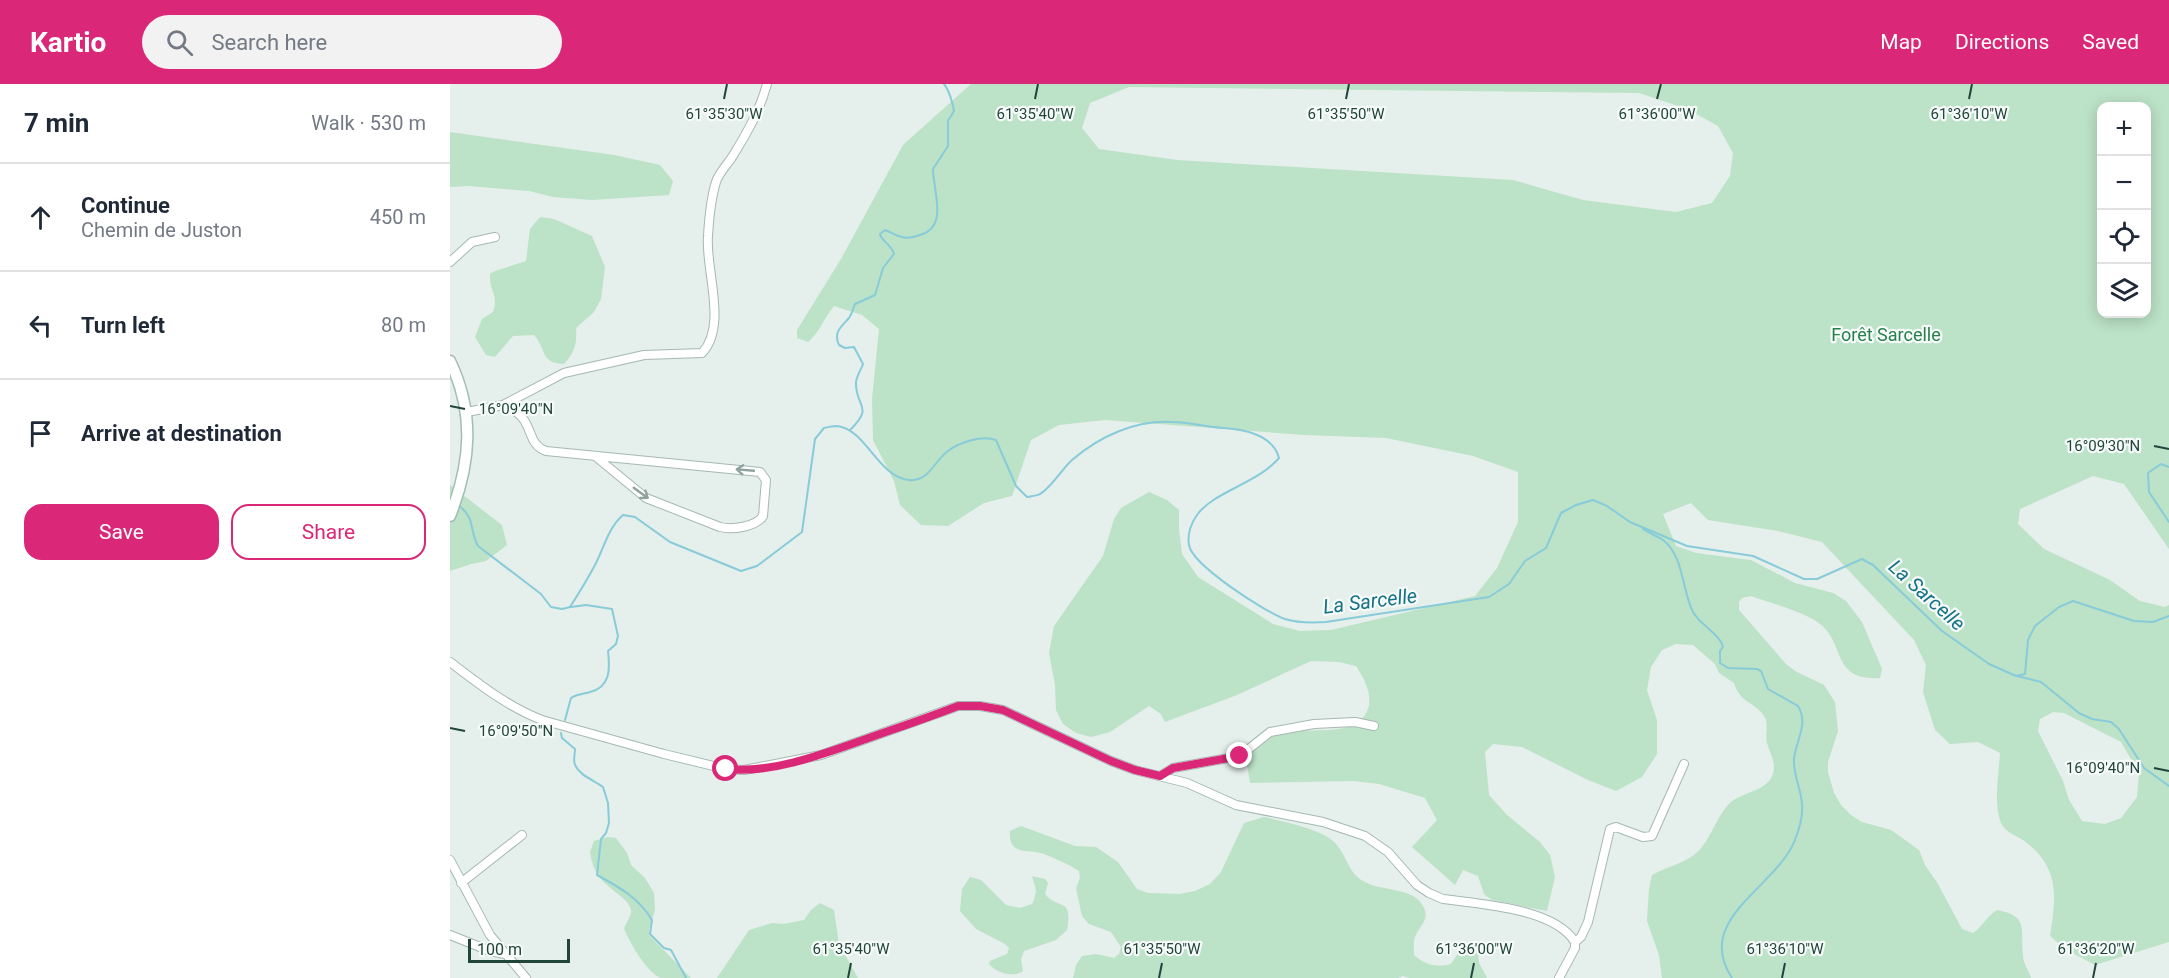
<!DOCTYPE html>
<meta charset="utf-8">
<style>
:root{--surface:#fff;--page:#f2f2f3;--text:#1f2937;--muted:#747a83;--line:#e0e1e3;--accent:#db2777}
body{margin:0;font-family:Roboto,sans-serif;background:var(--page);color:var(--text)}
.controls{position:absolute;right:18px;top:18px;display:grid;overflow:hidden;border-radius:12px;box-shadow:0 3px 15px #0003}
.controls button{width:54px;height:54px;display:grid;place-items:center;padding:0;border:0;border-bottom:2px solid var(--line);background:var(--surface);color:var(--text);font:30px sans-serif}
.scale{position:absolute;left:18px;bottom:15px;width:102px;box-sizing:border-box;padding-left:6px;border:3px solid #21443b;border-top:0;font-size:16px;line-height:21px;white-space:nowrap;color:#21443b;-webkit-text-stroke:4px #f6fbf9;paint-order:stroke}
.stop{position:absolute;width:18px;height:18px;margin:-14px;border:4px solid #db2777;border-radius:50%;background:#fff}
.stop.end{background:#db2777;border-color:#fff;box-shadow:0 2px 6px #0008}
.list{margin:0;padding:0;list-style:none}
h2{display:flex;justify-content:space-between;align-items:center;height:78px;margin:0;padding:0 24px;font-size:26px}
h2 small{font-size:20px;font-weight:400;color:var(--muted)}
.list li{display:grid;grid-template-columns:39px 1fr auto;gap:18px;align-items:center;box-sizing:border-box;height:108px;padding:0 24px;border-top:2px solid var(--line)}
.list b{display:block;font-size:22px;white-space:nowrap}
.list p{margin:0;font-size:20px;white-space:nowrap;color:var(--muted)}
.list em{font-size:20px;font-style:normal;color:var(--muted)}
.actions{display:flex;gap:12px;padding:18px 24px}
.actions a{flex:1;padding:14px 0;border:2px solid var(--accent);border-radius:18px;text-align:center;font-size:21px;color:var(--accent)}
.actions .main{background:var(--accent);color:#fff}
.icon{flex:none;width:33px;height:33px;fill:none;stroke:currentColor;stroke-width:2;stroke-linecap:round;stroke-linejoin:round}
.map{position:relative;flex:none;width:1719px;height:894px;overflow:hidden}
header{display:flex;align-items:center;gap:36px;box-sizing:border-box;height:84px;padding:0 30px;background:var(--accent);color:#fff}
header strong{font-size:28px}
nav{display:flex;gap:33px;margin-inline-start:auto;font-size:21px}
.search{width:420px;height:54px;background:var(--page);display:flex;align-items:center;gap:15px;box-sizing:border-box;padding:0 21px;border-radius:33px;color:var(--muted);font-size:22px}
main{display:flex}
aside{flex:1;background:var(--surface)}
.map>svg:first-child{display:block}
.green{fill:#bce2c7;fill-rule:evenodd}
.lines{fill:none;stroke-linecap:round;stroke-linejoin:round}
.stream{stroke:#88cbd9;stroke-width:2}
.minor-casing{stroke:#a6b8b3;stroke-width:10}
.secondary-casing{stroke:#a2bdb4;stroke-width:13}
.minor{stroke:#fff;stroke-width:8}
.secondary{stroke:#fff;stroke-width:10}
.oneway{stroke:#90a29d}
.route{stroke:#db2777;stroke-width:8}
.ticks{fill:none;stroke:#21443b;stroke-width:2}
.labels{text-anchor:middle;dominant-baseline:central;stroke-width:4.5;stroke-linejoin:round;paint-order:stroke}
.park-label{font-size:18px;fill:#27804b;stroke:#f6fbf9}
.water-label{font-size:20px;font-style:italic;fill:#147187;stroke:#f6fbf9}
.ticks-label{font-size:15px;text-anchor:middle;fill:#21443b;stroke:#f6fbf9;stroke-width:4.5;stroke-linejoin:round;paint-order:stroke}
</style>
<header>
<strong>Kartio</strong>
<div class="search"><svg class="icon" aria-label="search" viewBox="0 0 24 24"><circle cx="10" cy="10" r="6"/><path d="M15 15l6 6"/></svg>Search here</div>
<nav><a>Map</a><a>Directions</a><a>Saved</a></nav>
</header>
<main>
<aside>
<h2>7 min<small>Walk · 530 m</small></h2>
<ul class="list">
<li><svg class="icon" aria-label="ahead" viewBox="0 0 24 24"><path d="M12 20V5M6 11l6-6 6 6"/></svg><div><b>Continue</b><p>Chemin de Juston</p></div><em>450 m</em></li>
<li><svg class="icon" aria-label="left" viewBox="0 0 24 24"><path d="M17 20v-9H6M10 6l-5 5 5 5"/></svg><div><b>Turn left</b></div><em>80 m</em></li>
<li><svg class="icon" aria-label="arrive" viewBox="0 0 24 24"><path d="M6 21V4h12l-3 4 3 4H6"/></svg><div><b>Arrive at destination</b></div></li>
</ul>
<div class="actions"><a class="main">Save</a><a>Share</a></div>
</aside>
<div class="map">
<svg width="1719" height="894" viewBox="0 0 1719 894">
<rect width="100%" height="100%" fill="#e5efeb"/>
<path class="green" d="M 521,0 L 1719,0 L 1719,465 L 1674,400 L 1643,392 L 1570,425 L 1568,440 L 1594,465 L 1660,496 L 1690,517 L 1715,523 L 1719,521 L 1719,858 L 1645,881 L 1615,865 L 1600,852 C 1606,814 1610,785 1577,759 C 1569,752 1556,750 1551,739 C 1543,719 1549,690 1550,669 L 1528,658 L 1500,660 L 1485,646 L 1473,608 L 1476,581 L 1464,556 L 1372,458 L 1328,447 L 1258,436 L 1241,419 L 1213,430 L 1226,462 L 1246,469 L 1301,476 L 1345,499 L 1383,509 L 1396,517 L 1412,538 L 1432,585 L 1430,594 C 1381,597 1396,560 1370,540 C 1356,528 1320,519 1301,512 L 1292,514 L 1289,518 L 1289,526 L 1336,580 L 1345,587 L 1374,601 L 1385,618 L 1388,647 L 1378,678 L 1378,688 L 1384,709 L 1391,721 L 1401,731 L 1412,738 L 1441,746 L 1469,766 L 1475,781 L 1488,800 L 1512,845 L 1523,849 C 1532,843 1537,832 1547,826 C 1580,832 1570,847 1573,872 C 1573,879 1579,887 1581,894 L 1212,894 L 1209,871 L 1197,837 L 1199,805 L 1202,791 C 1216,783 1232,780 1244,771 C 1260,759 1265,735 1278,721 C 1290,706 1325,709 1324,681 C 1323,674 1319,666 1317,659 C 1315,652 1318,643 1316,636 C 1308,617 1291,622 1284,599 L 1269,589 L 1265,580 L 1243,561 L 1226,560 L 1212,566 L 1201,583 L 1197,606 L 1207,636 L 1207,670 L 1192,693 L 1166,707 L 1138,696 L 1072,663 L 1043,660 L 1035,668 L 1039,711 L 1057,731 L 1090,758 L 1100,771 L 1105,793 L 1097,827 L 1042,816 L 1034,810 L 1028,792 L 1013,786 L 1005,801 L 962,763 L 987,736 L 975,714 L 929,700 L 903,697 L 800,699 L 796,674 C 804,667 812,657 821,653 C 849,638 905,659 918,625 C 923,611 914,594 906,582 L 889,578 L 861,577 L 787,611 L 715,638 L 711,630 L 699,622 L 660,648 L 641,653 L 626,649 L 613,640 L 606,626 L 605,601 L 599,569 L 604,542 L 653,472 L 664,435 L 671,424 L 699,408 L 717,416 L 729,426 L 729,445 L 732,470 L 748,493 L 823,540 L 850,547 L 881,546 L 1025,512 L 1047,484 L 1068,438 L 1068,388 L 1023,372 L 936,354 L 854,351 L 655,336 L 609,341 L 581,356 L 562,412 L 534,419 L 498,442 L 471,441 L 450,421 L 444,397 L 423,356 L 422,315 L 429,245 L 412,231 L 384,222 C 374,234 370,248 358,258 L 347,254 L 347,246 L 391,175 L 453,61 ZM 679,3 L 1189,9 L 1237,25 L 1268,42 L 1283,69 L 1280,92 L 1262,119 L 1226,128 L 1133,116 L 1063,96 L 727,76 L 649,65 L 632,44 L 640,19 ZM 1652,22 L 1696,22 L 1696,230 L 1652,230 ZM 1603,628 L 1614,629 L 1671,658 L 1689,689 L 1687,713 L 1671,734 L 1655,740 L 1632,737 L 1619,716 L 1613,697 L 1588,647 L 1590,635 Z
M 0,48 L 164,71 L 210,81 L 223,97 L 219,111 L 142,116 L 103,113 L 79,107 L 19,102 L 0,103 Z
M 90,133 L 104,135 L 142,152 L 155,183 L 151,215 L 144,228 L 126,244 C 127,260 125,268 114,280 C 90,279 97,266 84,251 L 63,252 L 45,273 L 36,271 L 25,253 L 32,235 L 43,228 C 49,211 39,207 40,190 L 45,187 L 76,177 L 80,145 Z
M 0,401 L 52,441 L 57,461 L 36,477 L 21,480 L 0,487 Z
M 814,733 C 831,737 871,745 883,757 C 896,768 897,788 913,797 C 930,808 965,802 974,824 C 980,836 969,842 965,853 C 963,859 964,865 964,871 C 975,881 987,884 1001,880 L 1011,865 L 1020,864 L 1028,868 L 1029,879 L 1037,894 L 959,894 L 953,892 L 948,894 L 623,894 L 626,881 L 632,872 L 646,870 L 664,874 L 669,870 L 671,863 L 661,848 L 639,840 L 632,832 L 626,804 L 630,794 L 629,787 C 618,780 606,775 594,770 C 579,764 558,773 560,747 L 571,742 L 625,762 L 646,763 L 668,778 L 687,805 L 698,809 L 730,810 L 745,807 L 760,800 L 771,788 L 794,739 Z
M 158,753 L 166,754 L 177,769 L 181,781 L 195,794 L 204,809 L 205,826 L 199,845 L 199,851 L 241,894 C 232,894 219,894 211,894 C 197,889 179,858 174,844 C 176,839 182,831 181,826 C 180,815 155,803 148,791 C 144,785 141,776 140,768 L 144,757 Z
M 582,792 L 595,795 L 598,799 L 595,810 C 609,827 623,812 617,846 L 606,856 L 574,867 L 571,876 L 573,887 C 563,894 547,889 539,880 L 540,877 L 557,870 L 559,864 L 555,860 L 526,845 L 510,827 L 512,805 L 520,793 L 531,796 L 556,821 L 570,824 L 582,820 L 584,816 L 586,806 Z
M 370,819 L 384,826 L 389,860 L 408,894 L 267,894 L 299,846 L 322,839 L 334,840 L 354,836 L 361,826 Z"/>
<g class="lines">
<path class="stream" d="M 400,346 C 425,322 405,323 406,298 C 407,291 411,286 413,280 L 404,263 L 395,264 L 389,261 C 383,248 391,243 399,234 C 402,230 403,224 405,220 L 425,211 L 433,184 L 444,170 C 442,161 431,157 430,150 L 435,146 C 441,148 446,152 452,153 C 458,155 465,153 470,151 C 499,143 483,107 483,85 L 498,62 L 498,37 L 504,27 C 503,20 499,6 494,0
M 1719,383 L 1711,380 L 1698,389 L 1699,408 L 1719,438
M 8,421 C 26,434 19,446 28,462 L 91,510 L 101,523 L 112,525 L 120,523 C 129,509 137,496 145,481 C 154,464 158,444 173,431 L 185,433 L 220,458 L 291,487 L 307,482 L 352,448 L 365,355 L 374,344 C 378,343 383,342 387,342 C 416,345 428,393 459,396 C 479,398 484,377 498,367 C 510,358 532,351 546,356 L 566,402 L 577,413 C 581,412 587,412 590,410 C 601,404 612,385 622,376 C 650,352 685,336 723,338 C 739,338 756,343 773,344 C 794,345 823,351 829,374 C 808,399 763,408 747,431 C 741,439 737,451 739,461 C 742,481 815,528 835,535 C 848,539 862,539 876,538 L 1039,513 L 1059,500 L 1075,477 L 1096,464 L 1111,429 L 1126,421 L 1143,416 L 1157,422 L 1180,438 L 1237,462 L 1303,472 L 1354,495 L 1367,495 L 1412,475 L 1423,481 L 1492,547 L 1539,580 L 1566,592 L 1575,590 L 1578,556 L 1585,542 L 1609,523 L 1623,517 L 1684,537 L 1703,538 L 1719,532
M 1193,445 C 1199,449 1207,452 1213,456 C 1234,472 1232,507 1243,528 C 1251,542 1270,550 1273,563 L 1270,567 L 1270,579 L 1278,584 L 1307,585 L 1311,587 L 1318,605 L 1348,622 C 1359,640 1346,656 1344,675 C 1343,691 1351,704 1352,720 C 1353,731 1349,746 1345,756 C 1326,804 1243,835 1282,894
M 1567,592 L 1591,598 L 1629,629 L 1642,635 L 1661,638 L 1669,645 L 1694,684 L 1719,702
M 115,636 L 121,614 C 127,610 133,610 140,608 C 161,603 160,584 158,567 L 166,560 L 168,552 L 162,525 L 136,521 L 121,523
M 111,649 L 112,654 L 125,665 C 125,670 123,676 125,681 C 130,692 144,696 153,703 L 158,719 L 159,739 L 156,749 L 151,755 L 147,791 C 169,803 189,814 202,836 L 200,850 L 214,864 L 221,866 L 236,894"/>
<g class="minor-casing">
<path id="minor" d="M 0,178 L 22,158 L 45,153
M 53,321 C 61,325 69,328 74,336 C 82,348 81,362 96,367 L 310,388 L 316,396 L 313,432 C 306,443 282,446 270,443 L 196,414 L 145,372
M 17,328 L 53,321 L 114,289 L 194,271 L 252,269 C 278,242 255,185 258,152 C 259,135 261,114 266,98 C 269,88 279,79 284,70 C 298,47 310,26 317,0
M 0,578 C 29,600 58,623 92,636 L 214,670 L 276,685 L 294,686 L 371,671 L 508,622 L 530,622 L 553,626 L 661,677 L 685,686 L 737,699 L 786,721 L 873,738 L 915,752 L 938,768 L 967,801 L 979,809 L 993,815 C 1030,820 1104,824 1125,858 L 1125,864 L 1109,894
M 710,692 L 723,684 L 790,672 L 820,648 L 864,640 L 905,638 L 924,642
M 0,776 L 40,851 L 76,894
M 11,799 L 72,751
M 0,851 L 40,867 L 55,870
M 1125,858 L 1131,853 L 1138,838 L 1160,745 L 1166,743 L 1193,753 L 1202,752 L 1234,680"/>
</g>
<g class="secondary-casing">
<path id="secondary" d="M 0,277 C 25,329 21,379 0,432"/>
</g>
<use href="#minor" class="minor"/>
<use href="#secondary" class="secondary"/>
</g>
<defs><path id="oneway-shaft" d="M-6 0H5M1.5-3L5.5 0L1.5 3" fill="none" stroke-width="1.6" stroke-linecap="round" stroke-linejoin="round" transform="scale(1.5)"/></defs>
<g class="oneway">
<use href="#oneway-shaft" transform="translate(295 386) rotate(-175)"/>
<use href="#oneway-shaft" transform="translate(191 409) rotate(36)"/>
</g>
<g class="lines">
<path class="route" d="M 276,685 C 321,690 374,670 416,655 C 447,644 477,634 508,622 L 530,622 L 553,626 L 661,677 L 685,686 L 710,692 L 723,684 L 790,672"/>
</g>
<path class="ticks" d="M 274,15 L 277,0M 585,15 L 588,0M 896,15 L 899,0M 1207,15 L 1211,0M 1519,15 L 1522,0M 0,322 L 15,325M 1704,362 L 1719,365M 0,644 L 15,647M 1704,684 L 1719,687M 398,894 L 401,879M 709,894 L 712,879M 1021,894 L 1024,879M 1332,894 L 1335,879M 1643,894 L 1646,879"/>
<g class="labels">
<g class="park-label">
<text x="1436" y="250">Forêt Sarcelle</text>
</g>
<g class="water-label">
<text transform="translate(1477 511) rotate(42)">La Sarcelle</text>
<text transform="translate(920 517) rotate(-7)">La Sarcelle</text>
</g>
</g>
<g class="ticks-label">
<text x="274" y="35">61°35'30"W</text>
<text x="585" y="35">61°35'40"W</text>
<text x="896" y="35">61°35'50"W</text>
<text x="1207" y="35">61°36'00"W</text>
<text x="1519" y="35">61°36'10"W</text>
<text x="66" y="330">16°09'40"N</text>
<text x="1653" y="367">16°09'30"N</text>
<text x="66" y="652">16°09'50"N</text>
<text x="1653" y="689">16°09'40"N</text>
<text x="401" y="870">61°35'40"W</text>
<text x="712" y="870">61°35'50"W</text>
<text x="1024" y="870">61°36'00"W</text>
<text x="1335" y="870">61°36'10"W</text>
<text x="1646" y="870">61°36'20"W</text>
</g>
</svg>
<div class="controls">
<button>+</button>
<button>−</button>
<button><svg class="icon" aria-label="locate" viewBox="0 0 24 24"><circle cx="12" cy="12" r="6"/><path d="M12 2v4M12 18v4M2 12h4M18 12h4"/></svg></button>
<button><svg class="icon" aria-label="layers" viewBox="0 0 24 24"><path d="M12 4l9 5-9 5-9-5zM3 14l9 5 9-5"/></svg></button>
</div>
<div class="scale">100 m</div>
<div class="stop" style="left:276px;top:685px"></div>
<div class="stop end" style="left:790px;top:672px"></div>
</div>
</main>
